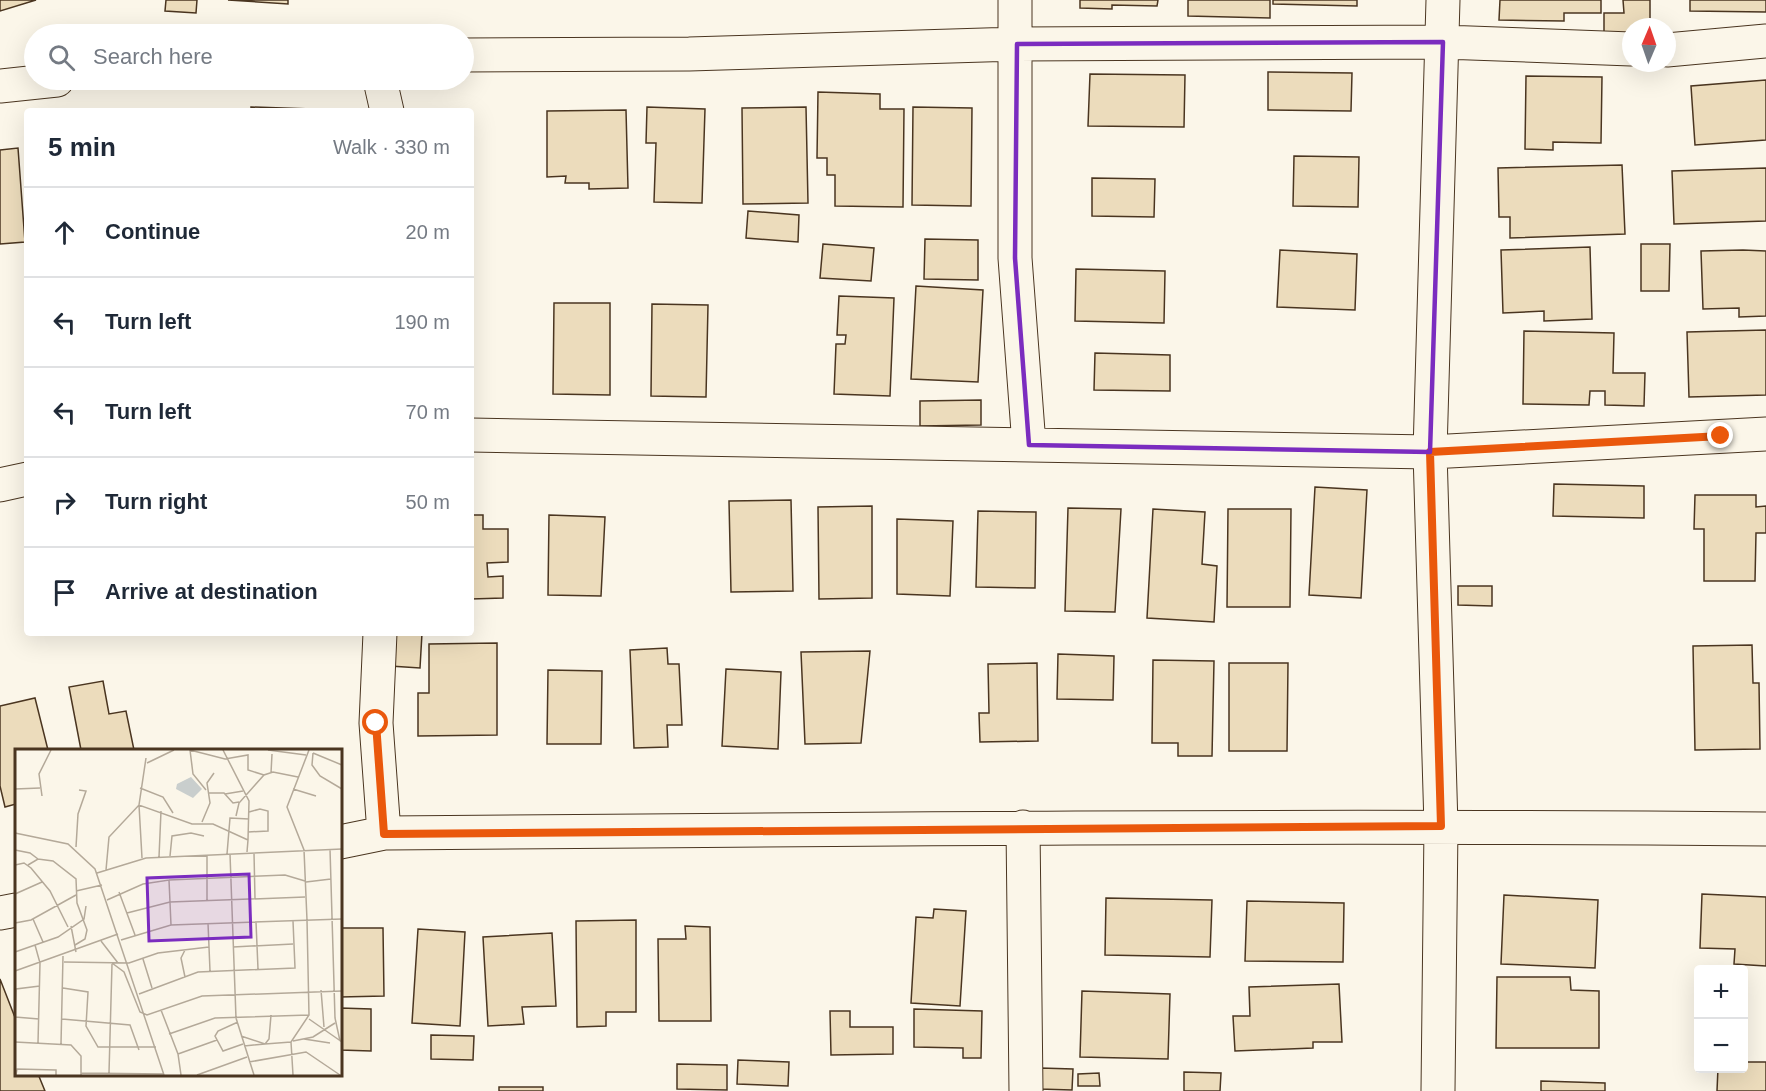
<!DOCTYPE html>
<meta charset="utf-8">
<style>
:root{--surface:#fff;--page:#f2f2f3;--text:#1f2937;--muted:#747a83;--line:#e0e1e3}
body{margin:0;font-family:Arial,sans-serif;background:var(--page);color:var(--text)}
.controls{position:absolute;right:18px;bottom:18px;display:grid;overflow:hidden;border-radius:6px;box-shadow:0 6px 24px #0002}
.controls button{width:54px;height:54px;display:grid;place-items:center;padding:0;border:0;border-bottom:2px solid var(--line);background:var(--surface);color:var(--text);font:30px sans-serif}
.compass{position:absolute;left:1622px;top:18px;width:54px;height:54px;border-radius:50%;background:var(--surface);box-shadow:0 6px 24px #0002;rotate:2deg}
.stop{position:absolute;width:18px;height:18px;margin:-14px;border:4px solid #ea580c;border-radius:50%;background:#fff}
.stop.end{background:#ea580c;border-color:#fff;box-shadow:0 2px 6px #0008}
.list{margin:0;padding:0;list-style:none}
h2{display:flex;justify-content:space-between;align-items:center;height:78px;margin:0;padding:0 24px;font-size:26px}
h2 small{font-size:20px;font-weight:400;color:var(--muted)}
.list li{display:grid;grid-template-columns:39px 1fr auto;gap:18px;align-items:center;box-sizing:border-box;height:90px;padding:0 24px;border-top:2px solid var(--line)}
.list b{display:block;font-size:22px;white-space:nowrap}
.list em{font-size:20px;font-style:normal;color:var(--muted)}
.icon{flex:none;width:33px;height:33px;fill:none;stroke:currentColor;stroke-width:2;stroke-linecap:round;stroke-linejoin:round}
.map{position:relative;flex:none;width:1766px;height:1091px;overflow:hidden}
.search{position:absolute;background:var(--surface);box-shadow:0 6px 24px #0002;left:24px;top:24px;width:450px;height:66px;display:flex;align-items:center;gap:15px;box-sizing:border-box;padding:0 21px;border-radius:33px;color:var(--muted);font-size:22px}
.panel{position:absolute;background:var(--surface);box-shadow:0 6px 24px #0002;left:24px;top:108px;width:450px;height:528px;border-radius:6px}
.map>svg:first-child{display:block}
.building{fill:#ecdcbc;stroke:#4a3520;stroke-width:1.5}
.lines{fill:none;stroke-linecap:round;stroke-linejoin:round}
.minor-casing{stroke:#4a3520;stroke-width:35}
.minor{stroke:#fbf6e9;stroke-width:33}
.route{stroke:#ea580c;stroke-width:8}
.marked{fill:none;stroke:#7b2cbf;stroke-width:4.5;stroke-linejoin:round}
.inset-road{fill:none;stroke:#b4a999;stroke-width:1.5}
.view{fill:#7b2cbf;fill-opacity:0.15;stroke:#7b2cbf;stroke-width:3}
.inset-edge{fill:none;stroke:#4a3520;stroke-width:3}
</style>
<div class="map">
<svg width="1766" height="1091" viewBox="0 0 1766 1091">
<rect width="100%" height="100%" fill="#fbf6e9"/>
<path class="building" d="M 0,0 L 36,0 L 0,11 Z
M 166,0 L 197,0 L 196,13 L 165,11 Z
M 228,0 L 288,0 L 288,4 Z
M 1080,0 L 1158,0 L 1157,6 L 1112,5 L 1112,9 L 1080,8 Z
M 1188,0 L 1270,0 L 1270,18 L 1188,16 Z
M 1273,0 L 1357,0 L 1357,6 L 1273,4 Z
M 1500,0 L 1601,0 L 1601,13 L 1564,13 L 1564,21 L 1499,20 Z
M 1623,0 L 1650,0 L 1650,27 L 1631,27 L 1631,38 L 1604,38 L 1604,13 L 1624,13 Z
M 1690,0 L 1766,0 L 1766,12 L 1690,11 Z
M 1268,72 L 1352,73 L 1351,111 L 1268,110 Z
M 1090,74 L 1185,75 L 1184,127 L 1088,126 Z
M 1526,76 L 1602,77 L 1601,143 L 1553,142 L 1553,150 L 1525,149 Z
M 1766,80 L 1766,140 L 1695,145 L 1691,86 Z
M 818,92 L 880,94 L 880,109 L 904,109 L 903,207 L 835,206 L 835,175 L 827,175 L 827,158 L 817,158 Z
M 251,107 L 312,109 L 312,111 L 251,111 Z
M 647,107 L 705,109 L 702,203 L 654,202 L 656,143 L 646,143 Z
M 806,107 L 808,203 L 743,204 L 742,108 Z
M 913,107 L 972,108 L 971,206 L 912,205 Z
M 626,110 L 628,188 L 589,189 L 589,183 L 565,183 L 566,176 L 547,177 L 547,111 Z
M 18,148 L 25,242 L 0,244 L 0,150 Z
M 1294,156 L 1359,157 L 1358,207 L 1293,206 Z
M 1622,165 L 1625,234 L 1510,238 L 1510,217 L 1499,217 L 1498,168 Z
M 1766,168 L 1766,221 L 1674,224 L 1672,171 Z
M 1092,178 L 1155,179 L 1154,217 L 1092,216 Z
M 748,211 L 799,215 L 798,242 L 746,238 Z
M 925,239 L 978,240 L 978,280 L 924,279 Z
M 823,244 L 874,248 L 871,281 L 820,278 Z
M 1641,244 L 1670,244 L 1669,291 L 1641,291 Z
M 1590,247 L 1592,319 L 1544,321 L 1544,311 L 1503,313 L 1501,250 Z
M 1280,250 L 1357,254 L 1355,310 L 1277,307 Z
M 1743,250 L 1766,251 L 1766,316 L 1739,317 L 1739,308 L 1703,309 L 1701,251 Z
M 1076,269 L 1165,271 L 1164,323 L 1075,321 Z
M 916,286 L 983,290 L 978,382 L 911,379 Z
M 839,296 L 894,298 L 890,396 L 834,394 L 836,344 L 845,344 L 846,335 L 837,335 Z
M 554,303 L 610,303 L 610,395 L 553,394 Z
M 652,304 L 708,305 L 706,397 L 651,396 Z
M 1766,330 L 1766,395 L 1689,397 L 1687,332 Z
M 1524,331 L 1614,333 L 1613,373 L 1645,373 L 1644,406 L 1605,405 L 1605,391 L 1590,391 L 1589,405 L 1523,404 Z
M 1095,353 L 1170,355 L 1170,391 L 1094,390 Z
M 981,400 L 981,425 L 920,426 L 920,401 Z
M 1554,484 L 1644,486 L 1644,518 L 1553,516 Z
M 1315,487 L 1367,490 L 1361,598 L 1309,595 Z
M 1695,495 L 1756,495 L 1756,507 L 1766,506 L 1766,533 L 1756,533 L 1755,581 L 1704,581 L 1704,529 L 1694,529 Z
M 791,500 L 793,591 L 731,592 L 729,501 Z
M 872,506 L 872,598 L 819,599 L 818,507 Z
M 1068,508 L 1121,509 L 1115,612 L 1065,611 Z
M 1153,509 L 1205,512 L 1202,564 L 1217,566 L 1214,622 L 1147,618 Z
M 1228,509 L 1291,509 L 1290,607 L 1227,607 Z
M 978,511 L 1036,512 L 1035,588 L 976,587 Z
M 471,515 L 483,515 L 483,529 L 508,529 L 508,562 L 487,563 L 488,577 L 503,576 L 503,598 L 471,599 Z
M 549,515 L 605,517 L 601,596 L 548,595 Z
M 897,519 L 953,521 L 950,596 L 897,594 Z
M 1458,586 L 1492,586 L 1492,606 L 1458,605 Z
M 391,633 L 422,633 L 420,668 L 390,666 Z
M 497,643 L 497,735 L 418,736 L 418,693 L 429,693 L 429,644 Z
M 1752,645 L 1753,683 L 1759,683 L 1760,749 L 1695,750 L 1693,646 Z
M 667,648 L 668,664 L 679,664 L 682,725 L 667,725 L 668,747 L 634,748 L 630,650 Z
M 870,651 L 861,743 L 805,744 L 801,652 Z
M 1058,654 L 1114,656 L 1113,700 L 1057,699 Z
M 1153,660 L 1214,661 L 1212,756 L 1178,756 L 1178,743 L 1152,743 Z
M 1037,663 L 1038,741 L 980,742 L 979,713 L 989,713 L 988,664 Z
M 1229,663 L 1288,663 L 1287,751 L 1229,751 Z
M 726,669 L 781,672 L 778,749 L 722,746 Z
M 548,670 L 602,671 L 601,744 L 547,744 Z
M 103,681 L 109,714 L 126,711 L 134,750 L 81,750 L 69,687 Z
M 35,698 L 48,750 L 16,750 L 16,804 L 5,807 L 0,786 L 0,706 Z
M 1702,894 L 1766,897 L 1766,966 L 1734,964 L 1735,949 L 1700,948 Z
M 1504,895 L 1598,900 L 1595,968 L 1501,964 Z
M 1106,898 L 1212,900 L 1210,957 L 1105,955 Z
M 1247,901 L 1344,903 L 1343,962 L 1245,961 Z
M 934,909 L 966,911 L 960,1006 L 911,1003 L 916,917 L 933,918 Z
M 636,920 L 636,1012 L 606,1012 L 606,1026 L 577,1027 L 576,921 Z
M 685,926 L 710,927 L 711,1021 L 659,1021 L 658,939 L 686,939 Z
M 340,928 L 383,928 L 384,996 L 340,997 Z
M 418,929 L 465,932 L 460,1026 L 412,1023 Z
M 552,933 L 556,1006 L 522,1007 L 524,1024 L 488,1026 L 483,937 Z
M 1497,977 L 1570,977 L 1571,990 L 1599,991 L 1599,1048 L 1496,1048 Z
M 0,979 L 16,1020 L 16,1074 L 38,1074 L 45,1091 L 0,1091 Z
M 1339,984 L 1342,1042 L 1313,1042 L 1313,1048 L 1235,1051 L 1233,1016 L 1250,1016 L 1249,987 Z
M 1082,991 L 1170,994 L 1168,1059 L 1080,1057 Z
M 340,1008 L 371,1009 L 371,1051 L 340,1050 Z
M 914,1009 L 982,1011 L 981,1058 L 963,1058 L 963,1048 L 914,1047 Z
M 830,1011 L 850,1011 L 850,1027 L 893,1027 L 893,1054 L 831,1055 Z
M 431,1035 L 474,1036 L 473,1060 L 431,1059 Z
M 738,1060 L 789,1062 L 788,1086 L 737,1084 Z
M 1744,1062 L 1766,1062 L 1766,1091 L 1717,1091 L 1718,1068 L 1744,1068 Z
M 677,1064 L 727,1065 L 727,1090 L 677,1089 Z
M 1040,1068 L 1073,1069 L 1072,1090 L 1039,1089 Z
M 1184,1072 L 1221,1073 L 1220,1091 L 1184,1091 Z
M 1099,1073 L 1100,1086 L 1078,1086 L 1078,1074 Z
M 1541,1081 L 1605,1083 L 1605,1091 L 1541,1091 Z
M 499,1087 L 543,1087 L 543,1091 L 499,1091 Z"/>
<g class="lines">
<g class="minor-casing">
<path id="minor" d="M 1015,0 L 1015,258 L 1029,445
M 1667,50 L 1766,41
M 464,55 L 689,54 L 1017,44 L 1443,42 L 1631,49
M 380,80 L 387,111
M 0,86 L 57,80
M 471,435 L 1430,452 L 1766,434
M 0,485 L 27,479
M 380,633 L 376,723 L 384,833
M 1023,827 L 1026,1091
M 340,842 L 384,833 C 845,829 1305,825 1766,829
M 0,913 L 16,910
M 1438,1091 L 1441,826 L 1430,452 L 1443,0"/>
</g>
<use href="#minor" class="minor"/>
</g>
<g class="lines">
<path class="route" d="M 376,723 L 384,834 L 1441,826 L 1430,452 L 1721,436"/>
</g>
<path class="marked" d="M 1443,42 L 1430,452 L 1029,445 L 1015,258 L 1017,44 Z"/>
<g transform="translate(15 749)">
<rect width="327" height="327" fill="#fbf6e9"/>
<path d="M 176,28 L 187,40 L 178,49 L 161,40 L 162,35 Z" fill="#c9cecd"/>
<path class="inset-road" d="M 175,1 L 210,10 L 233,6 L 233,21 L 249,26M 175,1 L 178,25 L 191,41M 208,1 L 234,52 L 233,91M 253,1 L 291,6M 298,4 L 297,16 L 305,27 L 327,40M 298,4 L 327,16M 132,14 L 159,1M 256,24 L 257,5M 125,39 L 148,48 L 158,64M 0,40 L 25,39M 278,40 L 301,47M 193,44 L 209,44 L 218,54 L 224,53M 210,45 L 228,42M 27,47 L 24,25 L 36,1M 221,67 L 224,54 L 249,26 L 258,23 L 283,28M 187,73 L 195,54 L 192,34 L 199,24M 233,83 L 253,82 L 253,62 L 245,60 L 234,63M 0,84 L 53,95 L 80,120 L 149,326M 61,98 L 63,65 L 71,42 L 64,41M 315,100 L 320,269 L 325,292M 0,101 L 15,104 L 23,110M 239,104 L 240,150M 212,105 L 215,69 L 234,70M 215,105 L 221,269 L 239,326M 192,106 L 192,152M 155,107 L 157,87 L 176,84 L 189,87M 144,108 L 146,62M 127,109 L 124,56 L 131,9M 0,116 L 9,114 L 16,119 L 35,142 L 53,178M 13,116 L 23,110 L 38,112 L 61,130 L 62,154 L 72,181 L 70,190 L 60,196M 91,121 L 94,88 L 124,56 L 177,75 L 198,75 L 233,91 L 232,103M 82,124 L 131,109 L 327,100M 154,131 L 270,126 L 290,132M 291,133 L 316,130M 61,142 L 87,136M 104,143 L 120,186M 0,145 L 27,133M 92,151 L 128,135 L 154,131 L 156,176M 112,164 L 155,153 L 290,148M 18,170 L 28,193M 241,173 L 243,220M 0,174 L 16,171 L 61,146M 193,174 L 195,222M 56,177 L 61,203M 106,191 L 156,176 L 327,170M 86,192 L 103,214M 20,196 L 25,214 L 23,294M 218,198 L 278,195M 0,203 L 43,188 L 69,170 L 71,157M 128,210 L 137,239M 49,213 L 114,214 L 143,204 L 194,198M 97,214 L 109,223 L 125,263 L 132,266 L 187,247 L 327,242M 0,222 L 103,185M 170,228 L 166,209 L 170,201M 48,239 L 73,243 L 71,277 L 83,298 L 141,298M 306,241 L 309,278M 124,245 L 183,223 L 280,219 L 278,172M 146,261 L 163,305 L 166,326M 0,268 L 1,240 L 25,237M 0,268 L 24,270M 47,270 L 115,276 L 124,301M 294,270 L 327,293M 223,273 L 203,282 L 200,287 L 208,302 L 228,295M 154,285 L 200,269 L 294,266M 226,287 L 250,295 L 276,293M 289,290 L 315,294M 278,292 L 298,288 L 320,274M 0,293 L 56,296 L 66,307 L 66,326M 46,295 L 48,207M 229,297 L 250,295 L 254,290 L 256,266M 163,305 L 202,291M 234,313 L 291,303 L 325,326M 66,324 L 149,325M 94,324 L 97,215M 1,326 L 2,320 L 41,321 L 41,326M 182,326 L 232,308M 278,326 L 276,293 L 294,266 L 292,171 L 289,101 L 272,58 L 294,1"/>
<path class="view" d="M 234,125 L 236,188 L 134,192 L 132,129 Z"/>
<rect width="327" height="327" class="inset-edge"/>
</g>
</svg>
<div class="controls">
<button>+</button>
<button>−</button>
</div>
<svg class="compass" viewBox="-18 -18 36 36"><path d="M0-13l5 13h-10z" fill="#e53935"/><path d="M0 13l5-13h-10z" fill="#747a83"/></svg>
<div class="stop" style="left:376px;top:723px"></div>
<div class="stop end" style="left:1721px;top:436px"></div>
<div class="search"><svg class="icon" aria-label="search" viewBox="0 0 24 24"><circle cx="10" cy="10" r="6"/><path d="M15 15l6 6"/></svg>Search here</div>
<section class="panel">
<h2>5 min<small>Walk · 330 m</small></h2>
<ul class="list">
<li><svg class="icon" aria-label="ahead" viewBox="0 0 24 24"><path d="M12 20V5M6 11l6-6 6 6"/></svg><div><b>Continue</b></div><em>20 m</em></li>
<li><svg class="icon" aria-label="left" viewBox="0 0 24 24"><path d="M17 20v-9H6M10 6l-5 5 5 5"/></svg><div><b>Turn left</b></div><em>190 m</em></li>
<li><svg class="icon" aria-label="left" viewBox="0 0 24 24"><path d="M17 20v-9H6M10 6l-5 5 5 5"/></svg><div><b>Turn left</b></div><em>70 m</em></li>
<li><svg class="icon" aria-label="right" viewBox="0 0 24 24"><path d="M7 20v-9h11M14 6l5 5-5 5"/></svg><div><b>Turn right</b></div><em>50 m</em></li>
<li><svg class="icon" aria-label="arrive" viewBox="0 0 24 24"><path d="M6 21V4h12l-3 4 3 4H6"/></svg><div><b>Arrive at destination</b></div></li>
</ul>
</section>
</div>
